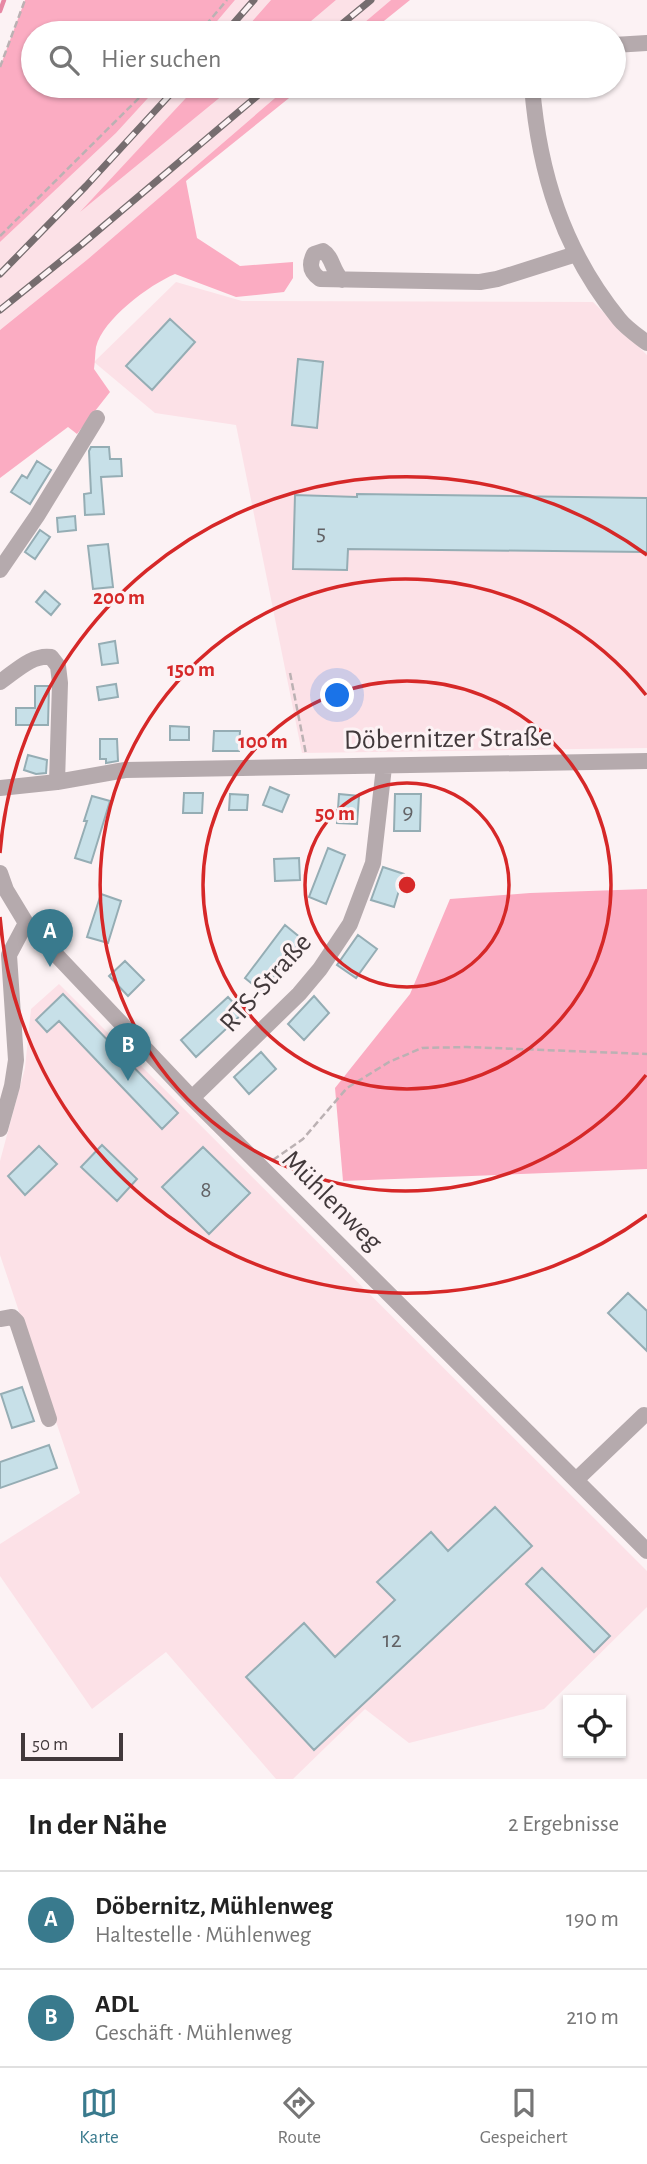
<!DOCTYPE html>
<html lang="de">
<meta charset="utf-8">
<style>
:root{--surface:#fff;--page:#f2f2f2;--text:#222;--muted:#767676;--line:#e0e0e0;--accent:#397a8d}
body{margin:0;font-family:"Alegreya Sans",sans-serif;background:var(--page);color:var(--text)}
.controls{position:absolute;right:21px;bottom:21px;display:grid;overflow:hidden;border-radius:0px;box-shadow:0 2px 5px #0004}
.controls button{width:63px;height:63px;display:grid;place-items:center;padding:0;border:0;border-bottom:2px solid var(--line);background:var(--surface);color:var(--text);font:35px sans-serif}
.scale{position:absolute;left:21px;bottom:18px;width:102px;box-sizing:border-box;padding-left:7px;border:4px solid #42393b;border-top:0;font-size:19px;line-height:24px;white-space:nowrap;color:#42393b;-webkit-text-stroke:5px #fcf2f4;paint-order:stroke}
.you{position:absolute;left:338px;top:696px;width:24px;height:24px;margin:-18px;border:5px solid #fff;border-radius:50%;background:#1a73e8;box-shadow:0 0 0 10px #1a73e833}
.badge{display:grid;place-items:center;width:46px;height:46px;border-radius:50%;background:var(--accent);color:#fff;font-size:23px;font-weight:700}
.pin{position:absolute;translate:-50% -58px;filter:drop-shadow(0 2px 4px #0008)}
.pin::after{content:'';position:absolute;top:37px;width:24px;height:21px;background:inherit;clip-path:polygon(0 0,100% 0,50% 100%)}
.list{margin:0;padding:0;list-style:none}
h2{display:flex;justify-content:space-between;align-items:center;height:91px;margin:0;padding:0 28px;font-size:30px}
h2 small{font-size:23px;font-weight:400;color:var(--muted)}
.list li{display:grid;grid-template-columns:46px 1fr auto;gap:21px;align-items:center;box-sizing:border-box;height:98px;padding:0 28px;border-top:2px solid var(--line)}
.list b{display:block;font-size:26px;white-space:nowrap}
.list p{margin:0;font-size:23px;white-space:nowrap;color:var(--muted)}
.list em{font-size:23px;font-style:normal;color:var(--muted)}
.icon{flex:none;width:38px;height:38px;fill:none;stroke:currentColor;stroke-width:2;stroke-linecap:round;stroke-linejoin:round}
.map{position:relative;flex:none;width:647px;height:1779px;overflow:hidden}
.search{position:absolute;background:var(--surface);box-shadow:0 2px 5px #0004;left:21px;right:21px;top:21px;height:77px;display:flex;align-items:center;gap:18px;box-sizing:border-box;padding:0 24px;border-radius:38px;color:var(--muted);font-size:26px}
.sheet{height:287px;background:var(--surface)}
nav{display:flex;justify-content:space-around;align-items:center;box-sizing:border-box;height:98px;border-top:2px solid var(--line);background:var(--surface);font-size:19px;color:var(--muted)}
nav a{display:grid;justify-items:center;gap:4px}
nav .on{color:var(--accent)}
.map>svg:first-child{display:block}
.built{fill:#fce1e7}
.green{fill:#fbacc2}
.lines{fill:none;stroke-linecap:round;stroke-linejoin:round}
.stream{stroke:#e788a4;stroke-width:4.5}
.building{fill:#c7e0e8;stroke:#95adb4;stroke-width:2}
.path{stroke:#bbb1b3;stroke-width:2.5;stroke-dasharray:7 3.5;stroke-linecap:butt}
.minor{stroke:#b5aaad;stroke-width:16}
.rail-casing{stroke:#766d6f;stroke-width:7}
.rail{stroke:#fcf2f4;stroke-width:4.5;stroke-dasharray:13;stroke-linecap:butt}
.ring{fill:none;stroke:#d62828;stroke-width:3.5}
.labels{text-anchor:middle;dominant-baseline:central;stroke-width:6;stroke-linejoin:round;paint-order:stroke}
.number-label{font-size:24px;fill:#636366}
.street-label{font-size:28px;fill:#42393b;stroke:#fcf2f4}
.centre{fill:#d62828;stroke:#fcf2f4;stroke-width:3.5}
.ring-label{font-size:21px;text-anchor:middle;font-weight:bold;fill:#d62828;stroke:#fcf2f4;stroke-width:6;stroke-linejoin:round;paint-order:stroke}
</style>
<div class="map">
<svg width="647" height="1779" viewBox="0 0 647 1779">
<rect width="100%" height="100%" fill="#fcf2f4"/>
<path class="built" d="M 235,0 L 271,0 L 242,33 L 207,33 Z
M 336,0 L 391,0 L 352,33 L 297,33 Z
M 159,86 L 197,86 L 85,208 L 234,86 L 289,86 L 88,259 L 0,330 L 0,242 L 116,133 Z
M 176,282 L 242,301 L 593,302 L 647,355 L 647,748 L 302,753 L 236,425 L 155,413 L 94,362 Z
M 59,984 L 647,1571 L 647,1607 L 544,1709 L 409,1743 L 365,1709 L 293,1779 L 276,1779 L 166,1652 L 92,1709 L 0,1576 L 0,1544 L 80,1493 L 0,1255 L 0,1161 L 25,1068 L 31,1009 Z"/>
<path class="green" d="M 25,0 L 235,0 L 207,33 L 33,33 L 33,86 L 159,86 L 116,133 L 0,242 L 0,67 Z
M 271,0 L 336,0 L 297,33 L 242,33 Z
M 391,0 L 410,0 L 369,33 L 352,33 Z
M 197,86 L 234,86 L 80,212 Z
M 289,86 L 304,86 L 186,181 L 197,238 L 240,266 L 293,262 L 293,278 L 284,292 L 236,297 L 175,274 C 149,285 103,319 96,347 C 95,354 95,362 94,369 L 110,392 L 77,434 L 68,427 L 0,478 L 0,330 L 88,259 Z
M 647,889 L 647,1169 L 343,1181 L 335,1088 L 410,994 L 450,899 L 530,893 Z"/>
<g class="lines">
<path class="stream" d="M 0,11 L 4,0"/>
</g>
<path class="building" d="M 170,319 L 195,342 L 152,390 L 126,366 Z
M 298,359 L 323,362 L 317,428 L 292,425 Z
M 91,447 L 109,447 L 110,459 L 121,459 L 122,476 L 101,477 L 104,514 L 85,515 L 84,494 L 91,493 L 89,451 Z
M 37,461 L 51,470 L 30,504 L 11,492 L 22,475 L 27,478 Z
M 357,494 L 647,498 L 647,552 L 348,549 L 347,570 L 293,569 L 295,495 L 357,497 Z
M 75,516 L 76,530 L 58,532 L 57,518 Z
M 40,530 L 50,537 L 35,559 L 25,552 Z
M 108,544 L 113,587 L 93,589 L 88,546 Z
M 45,591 L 60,604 L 51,615 L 36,602 Z
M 115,641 L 118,663 L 102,665 L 99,644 Z
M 116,684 L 118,697 L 99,700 L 97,687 Z
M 35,686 L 49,686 L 48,725 L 16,725 L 16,708 L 35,708 Z
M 170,726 L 189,727 L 189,740 L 170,740 Z
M 214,731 L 240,731 L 239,751 L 213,751 Z
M 100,739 L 117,739 L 118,761 L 106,763 L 106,759 L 100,759 Z
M 28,755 L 47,760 L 46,773 L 36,774 L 24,770 Z
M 270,787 L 289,795 L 282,812 L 263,805 Z
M 184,793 L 203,793 L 202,813 L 183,813 Z
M 230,794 L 248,795 L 247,810 L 229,810 Z
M 339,794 L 359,796 L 357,824 L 337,823 Z
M 395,794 L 421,794 L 420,831 L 394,831 Z
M 92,796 L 110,801 L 91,863 L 75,858 L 87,821 L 84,821 Z
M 328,848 L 345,855 L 326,904 L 309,897 Z
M 299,858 L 300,880 L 275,881 L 274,859 Z
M 383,867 L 404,874 L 394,907 L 371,900 Z
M 101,894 L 121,901 L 108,943 L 87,937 Z
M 285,925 L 302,939 L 262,992 L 245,978 Z
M 358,935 L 377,949 L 356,978 L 337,965 Z
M 125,961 L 144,980 L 128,996 L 109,976 Z
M 63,994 L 178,1113 L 162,1129 L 59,1021 L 47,1032 L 36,1020 Z
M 314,996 L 329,1013 L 304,1040 L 288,1024 Z
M 228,997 L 243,1013 L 196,1057 L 181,1040 Z
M 261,1052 L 276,1069 L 249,1094 L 234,1077 Z
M 102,1145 L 137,1179 L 117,1201 L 81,1167 Z
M 39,1146 L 57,1164 L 25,1195 L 8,1176 Z
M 203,1147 L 250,1193 L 209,1234 L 162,1187 Z
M 628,1293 L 647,1311 L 647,1351 L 608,1313 Z
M 22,1387 L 34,1421 L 12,1428 L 1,1394 Z
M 49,1445 L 57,1468 L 0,1488 L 0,1462 Z
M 495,1507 L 532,1546 L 314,1750 L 246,1677 L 304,1623 L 335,1657 L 395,1600 L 377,1582 L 431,1532 L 448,1551 Z
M 542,1568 L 610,1636 L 594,1652 L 526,1584 Z"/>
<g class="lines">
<path class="path" d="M 199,33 L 227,0
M 0,67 L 25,0
M 0,236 L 151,86
M 290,673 L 306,754
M 273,1160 L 303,1139 L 347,1088 L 389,1062 L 422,1048 L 467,1047 L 647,1054"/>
<path class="minor" d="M 614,45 L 647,43
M 532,86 C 539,173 563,250 619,319 C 626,328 638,336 647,343
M 342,280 C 332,271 333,257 323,251 L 314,254 C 309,264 310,272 320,279 L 480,282 L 497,279 L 576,254
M 0,570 L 37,516 L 97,418
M 0,682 C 15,672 32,654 51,657 L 58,666 L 60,683 L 57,782
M 0,788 L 57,782 L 125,770 L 647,761
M 0,873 L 6,890 L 26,923 L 192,1098 L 647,1551
M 192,1098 L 299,994 L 320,969 L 350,924 L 373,863 L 384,767
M 0,1129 L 12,1086 L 16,1060 L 9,955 L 26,923
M 0,1319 L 12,1317 L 17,1322 L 49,1419
M 576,1480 L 644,1415"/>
<g class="rail-casing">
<path id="rail" d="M 225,33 L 254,0
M 331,33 L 371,0
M 0,274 L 86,186 L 178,86
M 0,310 L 81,245 L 269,86"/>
</g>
<use href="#rail" class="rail"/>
</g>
<g class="ring">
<circle cx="407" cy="885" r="102"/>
<circle cx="407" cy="885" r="204"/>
<path d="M646 1075A306 306 0 1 1 646 695"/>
<path d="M647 1215A408 408 0 0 1 0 917M0 853A408 408 0 0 1 647 555"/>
</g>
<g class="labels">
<g class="number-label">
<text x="321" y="533">5</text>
<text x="408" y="812">9</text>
<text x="206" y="1190">8</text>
<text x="392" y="1640">12</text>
</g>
<g class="street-label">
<text transform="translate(448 739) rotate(-1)">Döbernitzer Straße</text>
<text transform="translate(266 983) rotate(-48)">RTS-Straße</text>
<text transform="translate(332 1201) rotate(45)">Mühlenweg</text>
</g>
</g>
<circle cx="407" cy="885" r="10" class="centre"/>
<g class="ring-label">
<text x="119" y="604">200 m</text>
<text x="191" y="676">150 m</text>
<text x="263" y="748">100 m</text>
<text x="335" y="820">50 m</text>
</g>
</svg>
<div class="controls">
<button><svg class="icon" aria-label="locate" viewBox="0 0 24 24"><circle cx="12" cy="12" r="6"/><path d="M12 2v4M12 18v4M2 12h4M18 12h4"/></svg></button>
</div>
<div class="scale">50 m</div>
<div class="you"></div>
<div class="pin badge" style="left:50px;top:967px">A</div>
<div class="pin badge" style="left:128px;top:1081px">B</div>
<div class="search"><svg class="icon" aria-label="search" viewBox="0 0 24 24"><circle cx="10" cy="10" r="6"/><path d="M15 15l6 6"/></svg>Hier suchen</div>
</div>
<section class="sheet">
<h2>In der Nähe<small>2 Ergebnisse</small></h2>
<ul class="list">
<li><span class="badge">A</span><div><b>Döbernitz, Mühlenweg</b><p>Haltestelle · Mühlenweg</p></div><em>190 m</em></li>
<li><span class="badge">B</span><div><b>ADL</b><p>Geschäft · Mühlenweg</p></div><em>210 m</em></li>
</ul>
</section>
<nav>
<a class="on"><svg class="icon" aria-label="map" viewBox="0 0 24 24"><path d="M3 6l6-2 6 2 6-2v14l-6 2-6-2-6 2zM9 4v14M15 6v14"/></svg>Karte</a>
<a><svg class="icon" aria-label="directions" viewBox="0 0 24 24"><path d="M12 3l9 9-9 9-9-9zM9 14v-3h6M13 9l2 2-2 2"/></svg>Route</a>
<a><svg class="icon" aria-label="saved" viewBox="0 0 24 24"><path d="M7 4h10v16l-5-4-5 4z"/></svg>Gespeichert</a>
</nav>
